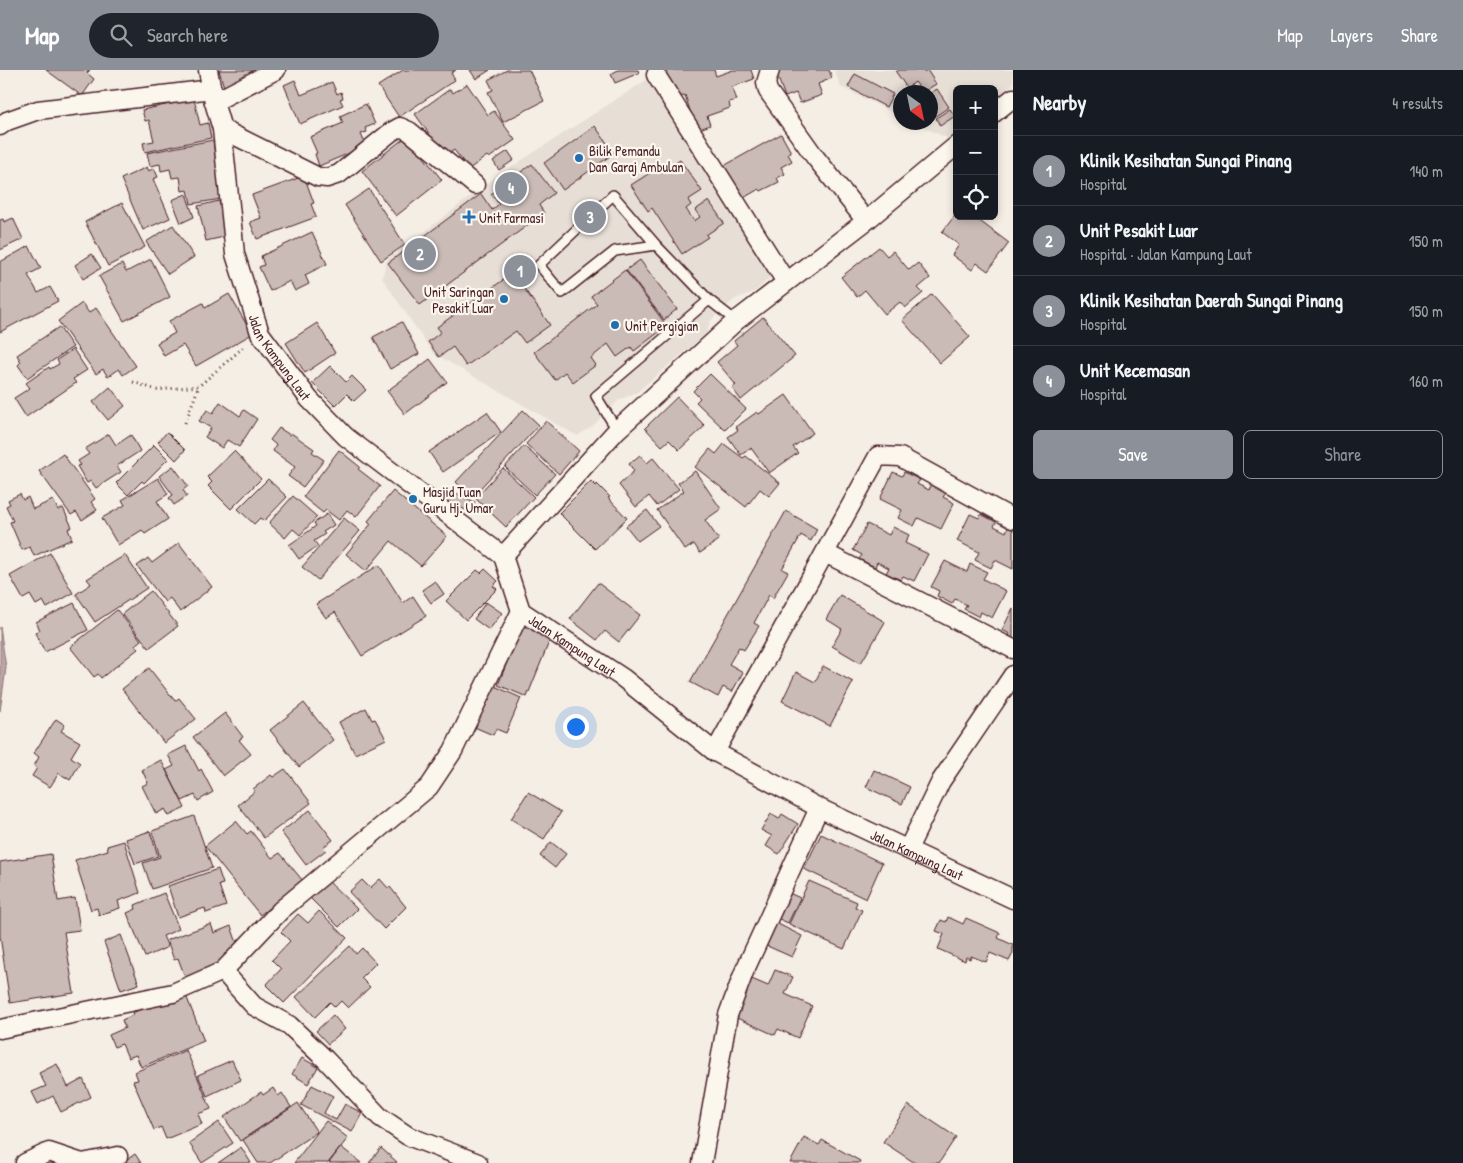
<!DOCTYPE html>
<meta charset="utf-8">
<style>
:root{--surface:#171b24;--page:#20242c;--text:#f1f3f6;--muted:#9ea1a6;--line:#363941;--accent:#8c9099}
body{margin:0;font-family:"Patrick Hand",sans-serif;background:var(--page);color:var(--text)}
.controls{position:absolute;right:15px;top:15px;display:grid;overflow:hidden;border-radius:8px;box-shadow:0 2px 8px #0003}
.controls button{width:45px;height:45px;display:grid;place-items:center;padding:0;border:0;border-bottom:1px solid var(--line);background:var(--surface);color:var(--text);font:25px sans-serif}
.compass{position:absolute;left:893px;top:15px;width:45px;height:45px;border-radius:50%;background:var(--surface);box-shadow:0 2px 8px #0003;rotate:147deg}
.you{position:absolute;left:575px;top:656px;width:18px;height:18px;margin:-12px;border:4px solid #fff;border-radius:50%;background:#1a73e8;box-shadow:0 0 0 8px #1a73e833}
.badge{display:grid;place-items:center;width:32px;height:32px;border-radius:50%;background:var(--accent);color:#fff;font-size:16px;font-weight:700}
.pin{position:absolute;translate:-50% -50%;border:2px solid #fff;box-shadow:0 1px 5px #0006}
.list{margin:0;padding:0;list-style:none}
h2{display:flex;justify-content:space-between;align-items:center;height:65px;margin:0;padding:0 20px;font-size:21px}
h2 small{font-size:16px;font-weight:400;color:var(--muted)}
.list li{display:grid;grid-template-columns:32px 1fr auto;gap:15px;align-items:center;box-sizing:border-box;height:70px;padding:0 20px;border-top:1px solid var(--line)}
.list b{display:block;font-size:19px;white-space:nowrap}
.list p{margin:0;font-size:16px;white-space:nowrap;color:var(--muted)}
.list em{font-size:16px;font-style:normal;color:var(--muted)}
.actions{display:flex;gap:10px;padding:15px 20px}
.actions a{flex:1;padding:11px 0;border:1px solid var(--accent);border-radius:8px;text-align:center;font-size:18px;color:var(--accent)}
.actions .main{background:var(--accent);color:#fff}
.icon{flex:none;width:28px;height:28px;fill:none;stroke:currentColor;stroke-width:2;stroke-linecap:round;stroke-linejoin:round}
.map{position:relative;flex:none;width:1013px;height:1093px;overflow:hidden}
header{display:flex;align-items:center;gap:30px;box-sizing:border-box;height:70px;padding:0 25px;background:var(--accent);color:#fff}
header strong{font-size:24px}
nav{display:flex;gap:28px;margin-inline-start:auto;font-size:18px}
.search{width:350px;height:45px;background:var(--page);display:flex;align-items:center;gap:12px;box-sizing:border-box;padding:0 18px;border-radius:28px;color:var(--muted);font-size:19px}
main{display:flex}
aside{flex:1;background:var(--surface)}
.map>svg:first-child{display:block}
.built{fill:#e7dfd6}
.water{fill:#baa7a5;stroke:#8d7174}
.building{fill:#cabbb6;stroke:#4a1f2b}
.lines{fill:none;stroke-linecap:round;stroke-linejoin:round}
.lane-casing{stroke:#4a1f2b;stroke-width:12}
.street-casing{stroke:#4a1f2b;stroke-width:21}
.path{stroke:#4a1f2b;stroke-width:3;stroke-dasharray:1 4;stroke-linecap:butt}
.lane{stroke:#fbf7ec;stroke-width:9}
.street{stroke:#fbf7ec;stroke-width:18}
.poi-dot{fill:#1f6fb2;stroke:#fbf7ec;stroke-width:2}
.labels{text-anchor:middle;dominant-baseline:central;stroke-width:4.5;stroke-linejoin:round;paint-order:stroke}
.poi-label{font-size:14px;fill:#4a1f2b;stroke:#fbf7ec;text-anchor:start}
.street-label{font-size:14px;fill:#4a1f2b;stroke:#fbf7ec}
</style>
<header>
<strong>Map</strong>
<div class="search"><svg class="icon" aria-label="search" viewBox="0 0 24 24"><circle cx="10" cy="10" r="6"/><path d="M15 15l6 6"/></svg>Search here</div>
<nav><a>Map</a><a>Layers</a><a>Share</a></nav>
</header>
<main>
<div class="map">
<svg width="1013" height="1093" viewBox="0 0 1013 1093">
<rect width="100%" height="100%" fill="#f4eee4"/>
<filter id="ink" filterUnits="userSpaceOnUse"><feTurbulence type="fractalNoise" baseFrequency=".02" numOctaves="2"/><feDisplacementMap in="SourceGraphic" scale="10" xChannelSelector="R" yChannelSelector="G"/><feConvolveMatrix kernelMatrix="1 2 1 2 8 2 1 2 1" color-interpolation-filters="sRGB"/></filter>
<g filter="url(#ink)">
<path class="built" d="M 834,0 L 1013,0 L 1013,14 L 994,29 L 994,19 L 957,19 L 957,60 L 947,68 L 914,53 L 931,52 L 931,22 L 901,22 L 900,46 L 841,17 Z
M 651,7 L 773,205 L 754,222 L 735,229 L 711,250 L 706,264 L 637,322 L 619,330 L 601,347 L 593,356 L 577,366 L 433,283 L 382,208 L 387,190 L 499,105 Z"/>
<path class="water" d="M 0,557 L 6,598 L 0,641 Z"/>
<path class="building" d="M 46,0 L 90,0 L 87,3 L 94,9 L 82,26 Z
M 219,0 L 270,0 L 244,11 L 224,17 Z
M 403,0 L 456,0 L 451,3 L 455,10 L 399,47 L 378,16 Z
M 470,0 L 490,0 L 476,9 Z
M 507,0 L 529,0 L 544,31 L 503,52 L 488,22 L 493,20 L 488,10 Z
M 618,0 L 638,0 L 639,3 L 615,13 L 611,4 Z
M 664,0 L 714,0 L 716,6 L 733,0 L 751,0 L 754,9 L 732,17 L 737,30 L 729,32 L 730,38 L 707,46 L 710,55 L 695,61 L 693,50 L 685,25 L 674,29 Z
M 775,0 L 829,0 L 832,8 L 818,14 L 822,25 L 800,33 L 796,23 L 785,27 Z
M 899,0 L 922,0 L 923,2 L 927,0 L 936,14 L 923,22 L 915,12 L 907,18 L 896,2 Z
M 855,4 L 893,24 L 886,37 L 848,17 Z
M 295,10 L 301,25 L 332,12 L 337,24 L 341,22 L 343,28 L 340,29 L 343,35 L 300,54 L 284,15 Z
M 467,14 L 488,45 L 494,41 L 515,70 L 489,88 L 487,86 L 469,99 L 454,80 L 445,86 L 415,44 L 450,19 L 453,23 Z
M 937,19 L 949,37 L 931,49 L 931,23 Z
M 194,29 L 200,55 L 208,53 L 211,68 L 145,82 L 143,73 L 154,71 L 149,50 L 145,51 L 142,40 Z
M 366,34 L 375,54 L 365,58 L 367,62 L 361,64 L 366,76 L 319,96 L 315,84 L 317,83 L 310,67 L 343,53 L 340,46 Z
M 950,39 L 955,46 L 940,56 L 936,48 Z
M 595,56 L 614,83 L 563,120 L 544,93 Z
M 781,64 L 791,82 L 788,84 L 792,91 L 781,97 L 785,104 L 777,108 L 779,112 L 761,121 L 759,119 L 740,130 L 722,97 Z
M 407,66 L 442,110 L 396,146 L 362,101 Z
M 213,70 L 221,129 L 191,134 L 188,120 L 182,121 L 180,107 L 172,108 L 170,99 L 161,101 L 160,94 L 150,96 L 147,83 Z
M 508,81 L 514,90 L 499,100 L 493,91 Z
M 680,90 L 702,121 L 688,130 L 691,135 L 686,139 L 694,151 L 700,147 L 695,140 L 709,131 L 724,153 L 706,165 L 708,167 L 682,184 L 652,138 L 648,141 L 631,115 L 659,97 L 662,102 Z
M 532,94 L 554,123 L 539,135 L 544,143 L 420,235 L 388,193 L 481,124 L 492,140 L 499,134 L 491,124 Z
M 147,97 L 149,101 L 154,98 L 158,107 L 153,109 L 170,148 L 143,160 L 121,109 Z
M 304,106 L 314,133 L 311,134 L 316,147 L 257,169 L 250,152 L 261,148 L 252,125 Z
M 369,119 L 405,175 L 381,191 L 345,135 Z
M 186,124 L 194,147 L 181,153 L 172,130 Z
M 219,131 L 228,166 L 206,171 L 198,136 Z
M 122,133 L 145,177 L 108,196 L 85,152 Z
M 957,143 L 957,146 L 973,146 L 1009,173 L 988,201 L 977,193 L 972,200 L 952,185 L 959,175 L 942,162 Z
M 13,148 L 23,169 L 0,180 L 0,150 L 3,149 L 4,152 Z
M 173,155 L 194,187 L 168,204 L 146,172 Z
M 312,162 L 327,194 L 305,205 L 309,214 L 295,221 L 290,211 L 270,221 L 259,197 L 264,195 L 261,186 Z
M 29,176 L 41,198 L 28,205 L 38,223 L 50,217 L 58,231 L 0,262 L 0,192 Z
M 879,177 L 887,186 L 893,181 L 909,200 L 918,193 L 930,208 L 918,218 L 923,223 L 905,238 L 900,232 L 885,244 L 865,220 L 857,227 L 841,207 Z
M 92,184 L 101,198 L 83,209 L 75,195 Z
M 151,189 L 170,227 L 124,251 L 99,206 L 122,194 L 126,202 Z
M 640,190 L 677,239 L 664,250 L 626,200 Z
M 625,200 L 664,252 L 657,258 L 659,262 L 634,281 L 631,277 L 617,287 L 608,274 L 591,288 L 596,295 L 573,312 L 565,302 L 555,310 L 534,282 L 597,234 L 591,226 Z
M 513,203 L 550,255 L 525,273 L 516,261 L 466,296 L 453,277 L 439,287 L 428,272 L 441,262 L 437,257 Z
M 229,224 L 252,264 L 196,296 L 183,275 L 164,286 L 157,273 L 175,263 L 169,251 L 203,233 L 205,238 Z
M 932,224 L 970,267 L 940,293 L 902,250 Z
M 82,233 L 89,243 L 96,238 L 136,296 L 123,305 L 119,299 L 108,307 L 103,299 L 96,304 L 58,251 Z
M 763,247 L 795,286 L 741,330 L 732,318 L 736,315 L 717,292 L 737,275 L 734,271 Z
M 402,252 L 419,284 L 390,299 L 373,267 Z
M 317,253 L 335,283 L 305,303 L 286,273 Z
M 59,257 L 73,277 L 27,308 L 18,295 L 21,292 L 17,285 Z
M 73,279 L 87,300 L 73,309 L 76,313 L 26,347 L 14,328 L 30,318 L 26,313 L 49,297 L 50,299 L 59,294 L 57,290 Z
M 430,289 L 447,312 L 405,344 L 387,321 Z
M 330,296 L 346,312 L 352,306 L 366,320 L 354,331 L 347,324 L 335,336 L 312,313 Z
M 710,304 L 746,339 L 725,360 L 696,332 L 700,328 L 693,321 Z
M 110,317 L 125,336 L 108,350 L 93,332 Z
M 786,325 L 813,363 L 793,377 L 798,383 L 769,403 L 751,378 L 741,385 L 728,367 L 738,360 L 736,357 L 757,342 L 759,344 Z
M 677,327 L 705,356 L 679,380 L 669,370 L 662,376 L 645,358 Z
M 220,332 L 240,346 L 244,340 L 257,349 L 239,377 L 227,370 L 222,378 L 205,367 L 211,358 L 199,351 L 207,340 L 213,343 Z
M 523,340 L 539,355 L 472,427 L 456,412 Z
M 487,342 L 501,362 L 443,402 L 429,382 Z
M 546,351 L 579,381 L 559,404 L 526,374 Z
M 279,358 L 290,365 L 291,363 L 314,379 L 312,382 L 324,390 L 303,417 L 288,406 L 295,397 L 273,381 L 276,375 L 270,370 Z
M 167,362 L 185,380 L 176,390 L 158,372 Z
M 109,364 L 116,375 L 131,365 L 140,381 L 117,396 L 121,402 L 96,418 L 91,411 L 87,413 L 77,396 L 81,395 L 78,391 L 89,384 L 85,379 Z
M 724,374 L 743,388 L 746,386 L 780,413 L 769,426 L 760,419 L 746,437 L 695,397 L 710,379 L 716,384 Z
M 154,375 L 168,389 L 144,413 L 142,411 L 128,425 L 116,413 Z
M 524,376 L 555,404 L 535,425 L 505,397 Z
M 339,380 L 360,397 L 358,399 L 380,416 L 356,447 L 347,440 L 339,450 L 326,440 L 323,443 L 303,427 Z
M 234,381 L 261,409 L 231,439 L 208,416 L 212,412 L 207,407 Z
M 63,384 L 95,429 L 91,432 L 97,440 L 82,450 L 76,442 L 71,445 L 39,401 Z
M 640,385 L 647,393 L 653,388 L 679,419 L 657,436 L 649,426 L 636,437 L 619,415 L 634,401 L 629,394 Z
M 173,396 L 188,416 L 183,420 L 187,426 L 174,435 L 169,428 L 173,425 L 159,406 Z
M 503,398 L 534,427 L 506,457 L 475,428 Z
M 695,401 L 721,439 L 705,450 L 719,470 L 700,483 L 694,474 L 685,480 L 657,440 L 684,421 L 678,413 Z
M 893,402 L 902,406 L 904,402 L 920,410 L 917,414 L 929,420 L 931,415 L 946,423 L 943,427 L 954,433 L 941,459 L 918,448 L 914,456 L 898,448 L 902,440 L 880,429 Z
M 158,408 L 168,424 L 157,431 L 168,449 L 145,464 L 142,460 L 118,475 L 102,448 L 125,435 L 122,430 Z
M 268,409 L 287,427 L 264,451 L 260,448 L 254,454 L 238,439 Z
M 591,411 L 596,416 L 597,414 L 610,427 L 608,428 L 627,448 L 595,479 L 559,443 Z
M 447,419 L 475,432 L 470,442 L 442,429 Z
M 393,421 L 447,466 L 421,496 L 391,471 L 366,501 L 346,484 L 371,454 L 368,451 Z
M 20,424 L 23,430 L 28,427 L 33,439 L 53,430 L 58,440 L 63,438 L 72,457 L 68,459 L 72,469 L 34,486 L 30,477 L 22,480 L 10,452 L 13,451 L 6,436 L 10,434 L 8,430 Z
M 293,426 L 317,447 L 300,465 L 293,459 L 285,468 L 269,453 Z
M 647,440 L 659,456 L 638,471 L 626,456 Z
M 786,441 L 817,459 L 811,471 L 801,465 L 782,499 L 788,502 L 773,528 L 769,525 L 754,553 L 759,556 L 744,580 L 739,577 L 729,594 L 743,602 L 732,622 L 723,617 L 718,627 L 690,612 Z
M 327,444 L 334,455 L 323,462 L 325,464 L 314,471 L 318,476 L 299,489 L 289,475 L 316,456 L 314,453 Z
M 970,444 L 979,448 L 981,444 L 996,452 L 994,456 L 1006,462 L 1008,457 L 1013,460 L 1013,499 L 995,490 L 991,498 L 975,490 L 979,482 L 957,471 Z
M 344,448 L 360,461 L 318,510 L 302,497 Z
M 867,454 L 889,465 L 893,457 L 909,465 L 905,473 L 928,484 L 914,511 L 903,506 L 901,510 L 886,503 L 889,498 L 877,492 L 875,497 L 859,489 L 862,485 L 853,480 Z
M 179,473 L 212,517 L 180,542 L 170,528 L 165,532 L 137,496 L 148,488 L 152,493 Z
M 50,483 L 73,523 L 47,538 L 43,531 L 36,535 L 30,525 L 23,529 L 10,506 Z
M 125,485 L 147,518 L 95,552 L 76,524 L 91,514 L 87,509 Z
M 945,491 L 967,502 L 970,494 L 987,502 L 983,509 L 1006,521 L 992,548 L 981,542 L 979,547 L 964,539 L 967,535 L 955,529 L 952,534 L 937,526 L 939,521 L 931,517 Z
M 379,495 L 403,533 L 413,526 L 426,546 L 362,586 L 335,542 L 326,548 L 316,534 Z
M 485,499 L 498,511 L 493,516 L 497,519 L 466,550 L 446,531 L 477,500 L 481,503 Z
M 435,511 L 444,524 L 431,533 L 422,520 Z
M 598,513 L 640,545 L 619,572 L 605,561 L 597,570 L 570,549 Z
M 151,521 L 178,556 L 149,578 L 122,544 Z
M 840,525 L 885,552 L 861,593 L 832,576 L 842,559 L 826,549 Z
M 486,532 L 502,543 L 489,560 L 474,549 Z
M 74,533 L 88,560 L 45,582 L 35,563 L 40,560 L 36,552 Z
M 1013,538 L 1013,571 L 1008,569 L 1010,564 L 1002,560 Z
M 117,540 L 141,570 L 135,575 L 138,579 L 101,608 L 98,604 L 94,607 L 70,577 Z
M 522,555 L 551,567 L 527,627 L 498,615 Z
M 823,596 L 853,612 L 830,656 L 782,631 L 796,602 L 815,612 Z
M 149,598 L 175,631 L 179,628 L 196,649 L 164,673 L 122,619 Z
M 490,614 L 521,628 L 506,663 L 496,659 L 493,665 L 472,656 Z
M 304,633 L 333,670 L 299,697 L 270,660 Z
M 366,638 L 372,650 L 375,649 L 386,669 L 355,684 L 339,652 Z
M 225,643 L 243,667 L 239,670 L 251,684 L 223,706 L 193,667 Z
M 56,649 L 65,655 L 61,661 L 80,672 L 71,687 L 80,693 L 70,710 L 59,703 L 50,717 L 32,706 L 37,698 L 34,696 L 39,687 L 34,683 Z
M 186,676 L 199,701 L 201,699 L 213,722 L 198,731 L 195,725 L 182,731 L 166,700 L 174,696 L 168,685 Z
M 161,690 L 185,738 L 169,746 L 165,739 L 156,744 L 142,716 L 148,713 L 142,700 Z
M 285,699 L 311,733 L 264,768 L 238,735 L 255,721 L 253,719 L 271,705 L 273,707 Z
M 874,700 L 910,717 L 902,734 L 866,717 Z
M 528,722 L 561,742 L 544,769 L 511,749 Z
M 310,740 L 333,770 L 323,777 L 326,780 L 306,795 L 281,762 Z
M 771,744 L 779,749 L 782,744 L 798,754 L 779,784 L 766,776 L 772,766 L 761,760 Z
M 194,746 L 212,798 L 152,819 L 143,793 L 160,787 L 152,761 Z
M 236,751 L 247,764 L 251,761 L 272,788 L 280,783 L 303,811 L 260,845 L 205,776 Z
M 150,761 L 158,786 L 135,794 L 126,769 Z
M 821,764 L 882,793 L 866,829 L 804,799 Z
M 124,771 L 140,823 L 118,831 L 120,838 L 99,845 L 97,838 L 91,840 L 75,790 L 108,780 L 107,776 Z
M 551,772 L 566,784 L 555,798 L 540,786 Z
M 51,784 L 58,831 L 75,828 L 80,860 L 64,862 L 74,923 L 10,933 L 0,866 L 0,792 Z
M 218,799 L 223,814 L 219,815 L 226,836 L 206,843 L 205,838 L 178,847 L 168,816 Z
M 326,809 L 357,839 L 339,857 L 309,827 Z
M 380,809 L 388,818 L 390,817 L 406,837 L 384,859 L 349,822 L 362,810 L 370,818 Z
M 809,811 L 857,832 L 855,837 L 862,840 L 844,879 L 789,854 Z
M 164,823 L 179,859 L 163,866 L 168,877 L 145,887 L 127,843 L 136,839 L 135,835 Z
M 789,823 L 800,828 L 788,853 L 777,848 Z
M 319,841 L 347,868 L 284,933 L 266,915 L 281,899 L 272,890 L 290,871 L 281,862 L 298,844 L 308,853 Z
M 948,847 L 963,854 L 966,848 L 1000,863 L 998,868 L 1013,875 L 1013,883 L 1009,891 L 990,883 L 986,892 L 971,886 L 970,889 L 966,887 L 965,891 L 938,879 L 944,864 L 936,861 L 941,850 L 946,852 Z
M 776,853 L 802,866 L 792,887 L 765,875 Z
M 211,854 L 214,863 L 231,856 L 239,879 L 224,884 L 227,892 L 185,907 L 178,888 L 174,890 L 167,870 Z
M 121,865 L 139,914 L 121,920 L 104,872 Z
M 350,876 L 356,884 L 362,878 L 376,893 L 361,908 L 370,917 L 348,938 L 341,931 L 335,937 L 330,932 L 315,947 L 296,927 Z
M 775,900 L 793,907 L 785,924 L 812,936 L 798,968 L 778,959 L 775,965 L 730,945 L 747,907 L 768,916 Z
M 185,923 L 204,971 L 141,997 L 136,985 L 128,988 L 122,974 L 114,977 L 109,965 L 125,958 L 122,950 L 133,945 L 132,943 L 149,936 L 150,938 Z
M 333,945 L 345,959 L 328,974 L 316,961 Z
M 186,980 L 211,1039 L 198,1044 L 202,1054 L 166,1069 L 161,1057 L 154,1060 L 133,1011 L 138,1010 L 135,1002 Z
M 302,988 L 318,997 L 308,1014 L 292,1004 Z
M 232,990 L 241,1010 L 207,1026 L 198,1005 Z
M 57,994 L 68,1017 L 83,1009 L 91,1027 L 61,1042 L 53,1026 L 38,1034 L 32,1022 L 46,1016 L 39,1003 Z
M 312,1015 L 333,1026 L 324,1043 L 336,1050 L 345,1034 L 362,1043 L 352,1062 L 301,1035 Z
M 273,1018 L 278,1026 L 282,1023 L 291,1037 L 240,1071 L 224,1047 L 261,1022 L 263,1025 Z
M 298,1033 L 317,1062 L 270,1093 L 258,1093 L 243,1070 Z
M 908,1035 L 956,1067 L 939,1093 L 915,1093 L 883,1072 Z
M 326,1051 L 348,1068 L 328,1093 L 294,1093 Z
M 219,1052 L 233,1073 L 202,1093 L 189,1073 Z
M 804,1067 L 819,1075 L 822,1070 L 860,1091 L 859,1093 L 790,1093 Z
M 241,1077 L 251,1093 L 218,1093 Z
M 341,1077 L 361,1093 L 329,1093 Z
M 381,1078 L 397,1092 L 396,1093 L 369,1093 Z
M 135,1084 L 141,1093 L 122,1093 Z"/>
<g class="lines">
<g class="lane-casing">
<path id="lane" d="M 656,175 L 615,181 L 562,223 L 539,195 L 613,125 L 656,175 L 709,230 L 736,251
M 617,360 L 596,326 L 709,230"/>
</g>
<g class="street-casing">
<g id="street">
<path id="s1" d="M 208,0 L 214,32 L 222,59 L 235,184 L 260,263 L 309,329 L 346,367 L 503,486 L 521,541 L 623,608 L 715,682 L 819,738 L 1013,829"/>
<path d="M 770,0 L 766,13 L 768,21 L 815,87 L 866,151"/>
<path d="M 656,5 L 786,212"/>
<path d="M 214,32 L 276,0"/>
<path d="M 994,43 L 1013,28"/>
<path d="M 0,56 L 7,51 L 38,40 L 212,19"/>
<path d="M 222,59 L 318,107 L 327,108 L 339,104 L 391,62 L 400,57 L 409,61 L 475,115"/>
<path d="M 825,483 L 1013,579"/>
<path d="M 503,486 L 617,360 L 736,251 L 866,151 L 957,75"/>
<path d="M 715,682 L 878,386 L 900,387 L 1013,449"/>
<path d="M 908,779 L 941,711 L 1013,605"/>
<path d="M 223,901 L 254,936 L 289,955 L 325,989 L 380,1047 L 408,1066 L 478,1093"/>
<path d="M 0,959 L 173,923 L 223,901 L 281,840 L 429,717 L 453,681 L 521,541"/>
<path d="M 25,1093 L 49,1082 L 82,1093 L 118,1086"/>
<path d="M 702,1093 L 728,945 L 744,902 L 819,738"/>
</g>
</g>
<path class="path" d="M 133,312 L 157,320 L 199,316 L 246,275
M 185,353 L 199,316"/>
<use href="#lane" class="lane"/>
<use href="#street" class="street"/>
</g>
</g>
<g class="poi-dot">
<circle cx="579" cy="88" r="5"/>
<path d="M466.5 139.5h5v5h5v5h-5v5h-5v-5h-5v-5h5z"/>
<circle cx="504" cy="229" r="5"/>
<circle cx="615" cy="255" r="5"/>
<circle cx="413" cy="429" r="5"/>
</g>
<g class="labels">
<g class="poi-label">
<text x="589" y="80">Bilik Pemandu<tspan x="589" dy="16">Dan Garaj Ambulan</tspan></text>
<text x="479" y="147">Unit Farmasi</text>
<text x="494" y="221" text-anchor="end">Unit Saringan<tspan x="494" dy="16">Pesakit Luar</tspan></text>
<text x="625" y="255">Unit Pergigian</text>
<text x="423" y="421">Masjid Tuan<tspan x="423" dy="16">Guru Hj. Umar</tspan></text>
</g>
<g class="street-label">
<text stroke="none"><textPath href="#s1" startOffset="300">Jalan Kampung Laut</textPath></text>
<text stroke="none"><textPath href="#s1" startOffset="721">Jalan Kampung Laut</textPath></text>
<text stroke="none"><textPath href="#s1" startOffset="1126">Jalan Kampung Laut</textPath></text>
</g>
</g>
</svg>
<div class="controls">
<button>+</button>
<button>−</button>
<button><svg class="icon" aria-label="locate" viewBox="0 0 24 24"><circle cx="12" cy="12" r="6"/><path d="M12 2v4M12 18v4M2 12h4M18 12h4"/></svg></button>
</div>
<svg class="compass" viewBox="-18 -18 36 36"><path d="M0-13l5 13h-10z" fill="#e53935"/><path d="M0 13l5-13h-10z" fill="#9ea1a6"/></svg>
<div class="you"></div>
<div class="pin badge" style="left:520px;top:201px">1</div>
<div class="pin badge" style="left:420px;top:184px">2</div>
<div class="pin badge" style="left:590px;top:147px">3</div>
<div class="pin badge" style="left:511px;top:118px">4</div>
</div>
<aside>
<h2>Nearby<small>4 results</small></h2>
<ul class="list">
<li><span class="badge">1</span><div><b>Klinik Kesihatan Sungai Pinang</b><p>Hospital</p></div><em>140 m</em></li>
<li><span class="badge">2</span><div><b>Unit Pesakit Luar</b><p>Hospital · Jalan Kampung Laut</p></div><em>150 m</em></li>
<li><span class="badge">3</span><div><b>Klinik Kesihatan Daerah Sungai Pinang</b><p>Hospital</p></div><em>150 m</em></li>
<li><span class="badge">4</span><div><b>Unit Kecemasan</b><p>Hospital</p></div><em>160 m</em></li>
</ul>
<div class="actions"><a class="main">Save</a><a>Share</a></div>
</aside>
</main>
